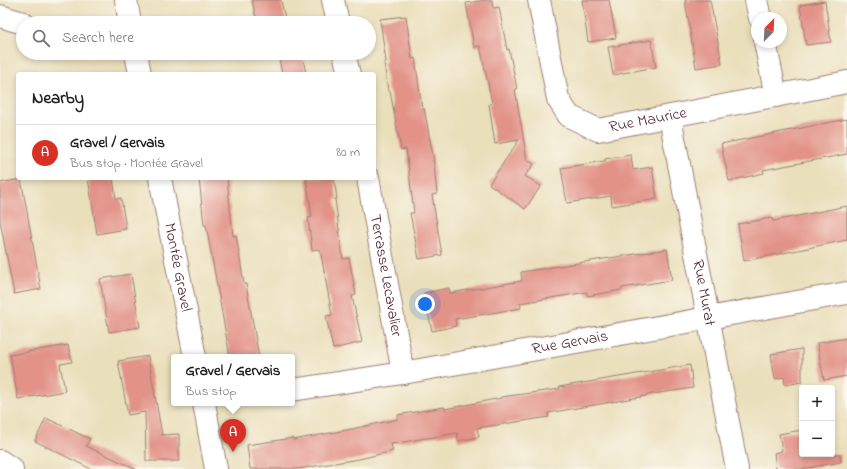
<!DOCTYPE html>
<meta charset="utf-8">
<style>
:root{--surface:#fff;--page:#f6f6f6;--text:#202124;--muted:#757577;--line:#e0e0e0;--accent:#d93025}
body{margin:0;font-family:"Indie Flower",sans-serif;background:var(--page);color:var(--text)}
.controls{position:absolute;right:12px;bottom:12px;display:grid;overflow:hidden;border-radius:4px;box-shadow:0 2px 6px #0003}
.controls button{width:36px;height:36px;display:grid;place-items:center;padding:0;border:0;border-bottom:1px solid var(--line);background:var(--surface);color:var(--text);font:20px sans-serif}
.compass{position:absolute;left:751px;top:12px;width:36px;height:36px;border-radius:50%;background:var(--surface);box-shadow:0 2px 6px #0003;rotate:24deg}
.you{position:absolute;left:425px;top:304px;width:14px;height:14px;margin:-10px;border:3px solid #fff;border-radius:50%;background:#1a73e8;box-shadow:0 0 0 6px #1a73e833}
.badge{display:grid;place-items:center;width:26px;height:26px;border-radius:50%;background:var(--accent);color:#fff;font-size:13px;font-weight:700}
.pin{position:absolute;translate:-50% -33px;filter:drop-shadow(0 1px 2px #0008)}
.pin::after{content:'';position:absolute;top:21px;width:14px;height:12px;background:inherit;clip-path:polygon(0 0,100% 0,50% 100%)}
.popup{position:absolute;left:171px;top:354px;width:124px;height:52px;box-sizing:border-box;display:grid;place-content:center;border-radius:4px;background:var(--surface);filter:drop-shadow(0 1px 3px #0005);font-size:13px;white-space:nowrap;color:var(--muted)}
.popup b{font-size:15px;color:var(--text)}
.popup::after{content:'';position:absolute;left:50%;top:100%;margin-left:-8px;border:8px solid transparent;border-top-color:var(--surface)}
.list{margin:0;padding:0;list-style:none}
h2{display:flex;justify-content:space-between;align-items:center;height:52px;margin:0;padding:0 16px;font-size:17px}
h2 small{font-size:13px;font-weight:400;color:var(--muted)}
.list li{display:grid;grid-template-columns:26px 1fr auto;gap:12px;align-items:center;box-sizing:border-box;height:56px;padding:0 16px;border-top:1px solid var(--line)}
.list b{display:block;font-size:15px;white-space:nowrap}
.list p{margin:0;font-size:13px;white-space:nowrap;color:var(--muted)}
.list em{font-size:13px;font-style:normal;color:var(--muted)}
.icon{flex:none;width:22px;height:22px;fill:none;stroke:currentColor;stroke-width:2;stroke-linecap:round;stroke-linejoin:round}
.map{position:relative;flex:none;width:847px;height:469px;overflow:hidden}
.search{position:absolute;background:var(--surface);box-shadow:0 2px 6px #0003;left:16px;top:16px;width:360px;height:44px;display:flex;align-items:center;gap:10px;box-sizing:border-box;padding:0 14px;border-radius:22px;color:var(--muted);font-size:15px}
.panel{position:absolute;background:var(--surface);box-shadow:0 2px 6px #0003;left:16px;top:72px;width:360px;height:108px;border-radius:4px}
.map>svg:first-child{display:block}
.building{fill:#e29287}
.lines{fill:none;stroke-linecap:round;stroke-linejoin:round}
.street-casing{stroke:#9a7f73;stroke-width:24}
.secondary-casing{stroke:#9a7f73;stroke-width:24}
.street{stroke:#fff;stroke-width:22}
.secondary{stroke:#fff;stroke-width:22}
.labels{text-anchor:middle;dominant-baseline:central;stroke-width:3.5;stroke-linejoin:round;paint-order:stroke}
.street-label{font-size:16px;fill:#4a1f2b;stroke:#fbf7ec}
</style>
<div class="map">
<svg width="847" height="469" viewBox="0 0 847 469">
<rect width="100%" height="100%" fill="#fbf7ec"/>
<filter id="ink" filterUnits="userSpaceOnUse"><feTurbulence type="fractalNoise" baseFrequency=".025" numOctaves="2"/><feDisplacementMap in="SourceGraphic" scale="8" xChannelSelector="R" yChannelSelector="G"/><feConvolveMatrix kernelMatrix="1 2 1 2 8 2 1 2 1" color-interpolation-filters="sRGB"/></filter>
<filter id="wash" filterUnits="userSpaceOnUse"><feTurbulence type="fractalNoise" baseFrequency=".012" numOctaves="4" result="noise"/><feDisplacementMap in="SourceGraphic" scale="16" xChannelSelector="R" yChannelSelector="G"/><feGaussianBlur stdDeviation="0.9" result="paint"/><feColorMatrix in="noise" values="0 0 0 0 0 0 0 0 0 0 0 0 0 0 0 0 0 1.4 0 .05"/><feComposite in="paint" operator="in"/></filter>
<g filter="url(#wash)">
<rect width="100%" height="100%" fill="#eadfbb"/>
<g id="blocks">
<path class="building" d="M 252,0 L 281,0 L 286,23 L 257,23 Z
M 486,0 L 492,0 L 493,8 L 499,7 L 507,50 L 509,49 L 517,89 L 515,89 L 527,160 L 534,164 L 525,176 L 541,186 L 525,209 L 489,184 L 519,140 L 495,144 L 489,104 L 492,103 L 480,46 L 474,47 L 466,3 Z
M 582,0 L 609,0 L 616,38 L 588,42 Z
M 685,0 L 710,0 L 722,64 L 696,68 Z
M 825,1 L 831,42 L 806,45 L 800,5 Z
M 406,16 L 412,59 L 415,58 L 422,109 L 424,108 L 433,156 L 437,194 L 432,195 L 442,255 L 419,259 L 410,213 L 414,213 L 406,149 L 401,150 L 390,91 L 388,91 L 384,62 L 386,62 L 380,19 Z
M 651,40 L 656,67 L 613,75 L 608,47 Z
M 278,53 L 302,53 L 306,74 L 282,74 Z
M 847,119 L 847,154 L 763,170 L 764,173 L 729,181 L 721,144 Z
M 631,155 L 633,170 L 652,167 L 657,199 L 612,206 L 611,196 L 567,203 L 561,168 L 605,161 L 605,159 Z
M 88,178 L 113,178 L 116,199 L 121,198 L 126,229 L 97,234 Z
M 199,178 L 227,178 L 233,236 L 236,235 L 244,284 L 246,284 L 259,357 L 230,357 L 206,225 L 204,225 Z
M 306,178 L 334,178 L 337,199 L 335,199 L 343,259 L 349,258 L 356,295 L 352,296 L 362,342 L 333,349 L 326,316 L 332,315 L 320,249 L 312,250 L 308,218 L 312,217 Z
M 21,179 L 41,289 L 14,294 L 0,221 L 0,183 Z
M 847,206 L 847,240 L 744,261 L 738,224 L 772,218 L 773,221 Z
M 667,249 L 672,280 L 622,288 L 622,290 L 587,296 L 587,292 L 520,303 L 521,308 L 455,319 L 456,326 L 432,331 L 424,293 L 449,288 L 450,293 L 522,281 L 521,272 Z
M 131,274 L 140,327 L 109,332 L 100,279 Z
M 847,338 L 847,376 L 824,380 L 817,343 Z
M 68,345 L 72,362 L 60,364 L 65,391 L 18,399 L 10,355 Z
M 802,349 L 802,382 L 785,385 L 784,377 L 775,379 L 771,354 Z
M 148,356 L 162,435 L 179,434 L 179,461 L 146,461 L 145,412 L 128,415 L 118,361 Z
M 690,365 L 693,388 L 646,395 L 646,396 L 548,413 L 549,417 L 477,428 L 479,437 L 458,441 L 457,433 L 391,444 L 393,451 L 359,459 L 298,469 L 250,469 L 247,445 L 293,438 L 293,440 L 352,429 L 398,419 L 398,415 L 444,407 L 445,409 L 501,398 L 501,397 L 560,389 L 559,387 Z
M 46,418 L 90,439 L 86,446 L 136,469 L 91,469 L 35,441 Z
M 802,430 L 802,454 L 840,454 L 841,462 L 802,469 L 776,469 L 774,453 L 782,451 L 779,434 Z"/>
</g>
</g>
<g filter="url(#ink)">
<use href="#blocks" fill-opacity="0" stroke="#9a7f73" stroke-width="1"/>
<g class="lines">
<g class="street-casing">
<g id="street">
<path d="M 333,0 L 338,23"/>
<path id="s1" d="M 539,0 L 558,99 L 569,116 L 598,130 L 847,82"/>
<path d="M 756,0 L 760,18"/>
<path d="M 0,16 L 23,23"/>
<path d="M 765,42 L 776,96"/>
<path d="M 344,53 L 349,74"/>
<path id="s2" d="M 670,117 L 737,469"/>
<path id="s3" d="M 368,178 L 403,373"/>
<path id="s4" d="M 292,390 L 403,373 L 847,293"/>
</g>
</g>
<g class="secondary-casing">
<g id="secondary">
<path d="M 126,0 L 130,23"/>
<path d="M 136,53 L 140,74"/>
<path id="s5" d="M 160,178 L 195,357"/>
<path d="M 204,403 L 216,469"/>
<path d="M 0,461 L 12,469"/>
</g>
</g>
<use href="#street" class="street"/>
<use href="#secondary" class="secondary"/>
</g>
</g>
<g class="labels">
<g class="street-label">
<text stroke="none"><textPath href="#s1" startOffset="204">Rue Maurice</textPath></text>
<text stroke="none"><textPath href="#s5" startOffset="91">Montée Gravel</textPath></text>
<text stroke="none"><textPath href="#s3" startOffset="99">Terrasse Lecavalier</textPath></text>
<text stroke="none"><textPath href="#s2" startOffset="179">Rue Murat</textPath></text>
<text stroke="none"><textPath href="#s4" startOffset="282">Rue Gervais</textPath></text>
</g>
</g>
</svg>
<div class="controls">
<button>+</button>
<button>−</button>
</div>
<svg class="compass" viewBox="-18 -18 36 36"><path d="M0-13l5 13h-10z" fill="#e53935"/><path d="M0 13l5-13h-10z" fill="#757577"/></svg>
<div class="you"></div>
<div class="pin badge" style="left:233px;top:452px">A</div>
<div class="popup"><b>Gravel / Gervais</b>Bus stop</div>
<div class="search"><svg class="icon" aria-label="search" viewBox="0 0 24 24"><circle cx="10" cy="10" r="6"/><path d="M15 15l6 6"/></svg>Search here</div>
<section class="panel">
<h2>Nearby<small></small></h2>
<ul class="list">
<li><span class="badge">A</span><div><b>Gravel / Gervais</b><p>Bus stop · Montée Gravel</p></div><em>80 m</em></li>
</ul>
</section>
</div>
